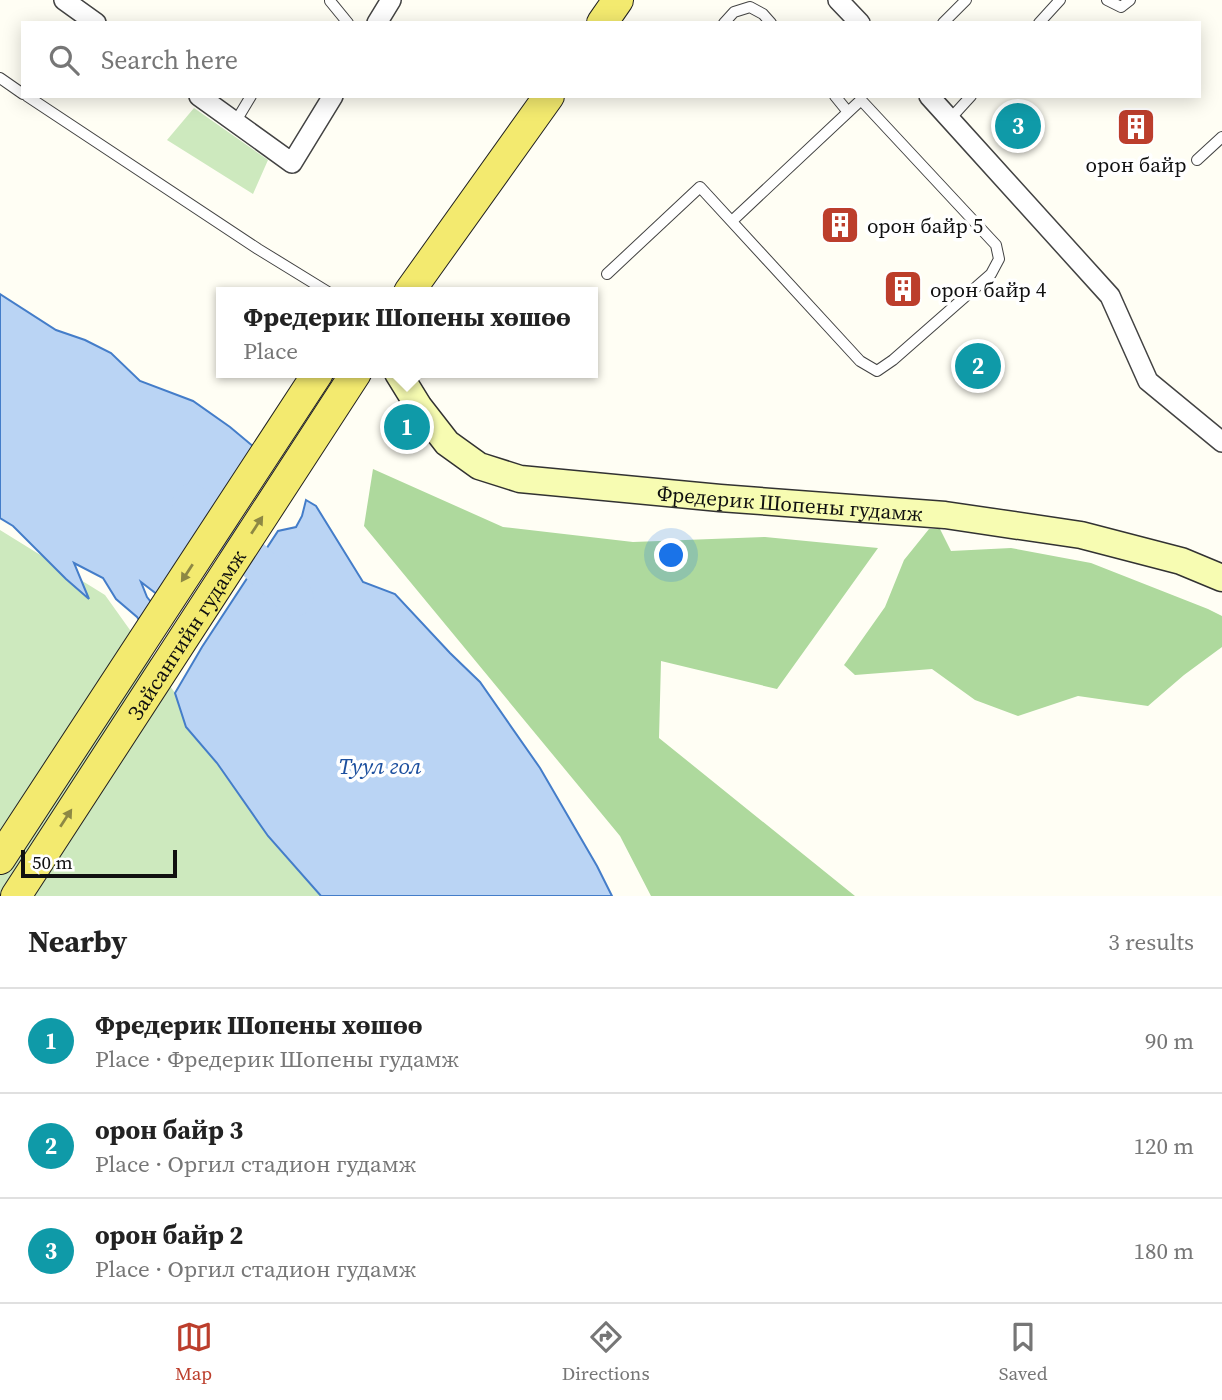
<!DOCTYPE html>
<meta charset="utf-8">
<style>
:root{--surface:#fff;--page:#f2f2f2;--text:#222;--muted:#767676;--line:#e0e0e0;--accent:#bc3e2c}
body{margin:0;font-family:"Source Serif 4",serif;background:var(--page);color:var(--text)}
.scale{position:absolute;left:21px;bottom:18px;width:156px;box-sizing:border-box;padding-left:7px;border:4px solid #101010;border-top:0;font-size:19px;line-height:24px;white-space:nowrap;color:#101010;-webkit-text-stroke:5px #fff;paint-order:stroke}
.you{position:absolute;left:672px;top:556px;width:24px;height:24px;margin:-18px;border:5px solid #fff;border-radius:50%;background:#1a73e8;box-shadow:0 0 0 10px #1a73e833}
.badge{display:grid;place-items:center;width:46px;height:46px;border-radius:50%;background:var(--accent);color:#fff;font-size:23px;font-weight:700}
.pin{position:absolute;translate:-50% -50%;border:4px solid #fff;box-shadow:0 2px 7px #0006}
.popup{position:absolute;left:216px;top:287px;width:382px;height:91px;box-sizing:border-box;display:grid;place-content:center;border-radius:0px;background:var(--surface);filter:drop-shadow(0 2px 5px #0005);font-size:23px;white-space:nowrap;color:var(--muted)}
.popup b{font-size:26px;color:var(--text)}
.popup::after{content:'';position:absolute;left:50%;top:100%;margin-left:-14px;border:14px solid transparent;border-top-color:var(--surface)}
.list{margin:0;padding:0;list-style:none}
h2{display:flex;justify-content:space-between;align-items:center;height:91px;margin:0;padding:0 28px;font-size:30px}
h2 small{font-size:23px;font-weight:400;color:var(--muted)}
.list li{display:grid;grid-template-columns:46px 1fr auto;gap:21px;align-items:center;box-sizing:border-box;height:105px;padding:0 28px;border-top:2px solid var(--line)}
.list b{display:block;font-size:26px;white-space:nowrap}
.list p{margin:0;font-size:23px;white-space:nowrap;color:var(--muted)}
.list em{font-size:23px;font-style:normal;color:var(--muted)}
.icon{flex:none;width:38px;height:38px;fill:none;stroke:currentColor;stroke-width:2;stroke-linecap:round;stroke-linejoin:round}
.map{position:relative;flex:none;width:1222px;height:896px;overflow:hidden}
.search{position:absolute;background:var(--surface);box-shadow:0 4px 18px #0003;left:21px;right:21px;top:21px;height:77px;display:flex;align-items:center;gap:18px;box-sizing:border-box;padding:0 24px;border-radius:0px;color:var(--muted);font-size:26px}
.sheet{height:406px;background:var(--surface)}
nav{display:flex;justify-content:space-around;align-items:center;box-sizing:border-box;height:98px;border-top:2px solid var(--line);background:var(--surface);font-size:19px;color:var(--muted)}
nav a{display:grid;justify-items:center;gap:4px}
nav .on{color:var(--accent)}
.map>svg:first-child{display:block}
.green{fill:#cde9be}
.forest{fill:#aed99d}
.water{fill:#bad4f4;stroke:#447dc9;stroke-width:2}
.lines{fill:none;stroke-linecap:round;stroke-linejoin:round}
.river{stroke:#bad4f4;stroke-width:37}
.lane-casing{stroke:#434343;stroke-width:12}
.street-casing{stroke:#434343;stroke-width:22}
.secondary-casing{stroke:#323232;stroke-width:29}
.primary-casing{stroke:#212121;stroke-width:32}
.lane{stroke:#fff;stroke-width:10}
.street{stroke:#fff;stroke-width:19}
.secondary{stroke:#f7fcb2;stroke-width:26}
.primary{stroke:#f3ea6f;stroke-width:30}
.oneway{fill:#8d8844}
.labels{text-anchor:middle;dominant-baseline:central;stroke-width:7;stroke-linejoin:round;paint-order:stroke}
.poi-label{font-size:21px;fill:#101010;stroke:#fff;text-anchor:start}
.street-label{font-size:21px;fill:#101010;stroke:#fff}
.water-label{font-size:23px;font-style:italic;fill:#1d509f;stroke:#fff}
</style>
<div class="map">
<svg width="1222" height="896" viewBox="0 0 1222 896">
<rect width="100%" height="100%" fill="#fffef4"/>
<path class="green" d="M 194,108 L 268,160 L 253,194 L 167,140 Z
M 0,530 L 105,595 L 175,693 L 186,727 L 217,763 L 268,836 L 321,896 L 0,896 Z"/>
<path class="forest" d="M 373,469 L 503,527 L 633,542 L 765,537 L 878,548 L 777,689 L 661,661 L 659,738 L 855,896 L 651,896 L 620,836 L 364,526 Z
M 929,529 L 940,529 L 951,551 L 1011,548 L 1091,563 L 1208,609 L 1222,616 L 1222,647 L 1184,675 L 1148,706 L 1078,696 L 1018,716 L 975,700 L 932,669 L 855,675 L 844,665 L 885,607 L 904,560 Z"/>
<path class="water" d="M 0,294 L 56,330 L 85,340 L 111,353 L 140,381 L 193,401 L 230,427 L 267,458 L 171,605 L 141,582 L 147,597 L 163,617 L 150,636 L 137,617 L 116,599 L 103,578 L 74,563 L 89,599 L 66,579 L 13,526 L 0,518 Z
M 306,500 L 316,506 L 363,582 L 395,594 L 450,653 L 480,682 L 540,768 L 597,866 L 612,896 L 321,896 L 268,836 L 217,763 L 186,727 L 175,693 L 202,647 L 278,531 L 296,527 L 302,516 Z"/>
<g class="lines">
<path class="river" d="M 191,502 L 295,598"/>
<g class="lane-casing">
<path id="lane" d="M 1107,0 L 1121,7 L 1130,0
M 330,1 L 348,23
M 724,23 L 734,12 L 750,7 L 763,14 L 771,23
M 943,23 L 966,0
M 1039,23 L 1060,0
M 0,78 L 23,94
M 27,96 L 258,249 L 328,292
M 835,96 L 848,112
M 950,119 L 971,96
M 236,121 L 251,96
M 1197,160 L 1222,137
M 607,274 L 700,187 L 860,361 L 877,371 L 893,360 L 991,274 L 999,259 L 996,245 L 861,100 L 732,221"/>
</g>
<g class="street-casing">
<path id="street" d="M 64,0 L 96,23
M 838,0 L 860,23
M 377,23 L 391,0
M 199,96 L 292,163 L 333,96
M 929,96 L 1110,296 L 1148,381 L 1222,442"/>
</g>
<g class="secondary-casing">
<g id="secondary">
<path id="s1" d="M 398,373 L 419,407 L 447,443 L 479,466 L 520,479 L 720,498 L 945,515 L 1081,535 L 1181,561 L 1222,578"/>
</g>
</g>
<g class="primary-casing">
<g id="primary">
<path d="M 602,23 L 618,0"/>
<path d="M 409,292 L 549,96"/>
<path d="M 0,859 L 318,373"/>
<path id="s2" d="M 16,896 L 356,373"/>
</g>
</g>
<use href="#lane" class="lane"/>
<use href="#street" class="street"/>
<use href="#secondary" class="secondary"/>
<use href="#primary" class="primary"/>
</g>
<defs><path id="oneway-solid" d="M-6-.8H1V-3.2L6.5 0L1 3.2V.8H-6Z" transform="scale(1.75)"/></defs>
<g class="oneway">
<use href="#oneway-solid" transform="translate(257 525) rotate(-57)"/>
<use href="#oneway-solid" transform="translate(187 573) rotate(123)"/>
<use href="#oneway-solid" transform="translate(66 818) rotate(-57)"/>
</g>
<defs>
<g id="building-square" transform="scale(2.0125)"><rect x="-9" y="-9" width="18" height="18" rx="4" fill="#bc3e2c" stroke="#fff"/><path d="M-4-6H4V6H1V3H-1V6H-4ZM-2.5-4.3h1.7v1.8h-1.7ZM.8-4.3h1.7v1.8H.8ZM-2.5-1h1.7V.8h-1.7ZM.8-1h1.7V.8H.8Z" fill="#fff"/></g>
</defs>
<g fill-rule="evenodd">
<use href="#building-square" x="1136" y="127"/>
<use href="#building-square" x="840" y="225"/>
<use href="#building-square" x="903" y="289"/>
</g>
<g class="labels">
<g class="poi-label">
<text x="1136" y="164" text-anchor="middle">орон байр</text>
<text x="867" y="225">орон байр 5</text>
<text x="930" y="289">орон байр 4</text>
</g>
<g class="street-label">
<text stroke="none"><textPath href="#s1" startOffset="439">Фредерик Шопены гудамж</textPath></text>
<text stroke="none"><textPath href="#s2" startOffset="312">Зайсангийн гудамж</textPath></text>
</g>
<g class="water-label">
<text x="380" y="766">Туул гол</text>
</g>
</g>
</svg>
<div class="scale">50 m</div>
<div class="you"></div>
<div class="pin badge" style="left:407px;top:427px;background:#0f9aa8">1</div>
<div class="popup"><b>Фредерик Шопены хөшөө</b>Place</div>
<div class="pin badge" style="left:978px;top:366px;background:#0f9aa8">2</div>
<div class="pin badge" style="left:1018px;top:126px;background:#0f9aa8">3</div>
<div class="search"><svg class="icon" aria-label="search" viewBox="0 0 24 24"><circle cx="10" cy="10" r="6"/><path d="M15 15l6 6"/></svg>Search here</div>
</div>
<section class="sheet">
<h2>Nearby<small>3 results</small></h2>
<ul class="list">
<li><span class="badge" style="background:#0f9aa8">1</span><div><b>Фредерик Шопены хөшөө</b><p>Place · Фредерик Шопены гудамж</p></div><em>90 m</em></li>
<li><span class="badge" style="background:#0f9aa8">2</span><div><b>орон байр 3</b><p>Place · Оргил стадион гудамж</p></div><em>120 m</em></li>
<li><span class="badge" style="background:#0f9aa8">3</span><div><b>орон байр 2</b><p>Place · Оргил стадион гудамж</p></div><em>180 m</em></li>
</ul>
</section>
<nav>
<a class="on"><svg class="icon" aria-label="map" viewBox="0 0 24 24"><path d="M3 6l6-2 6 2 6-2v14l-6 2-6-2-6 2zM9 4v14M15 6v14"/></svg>Map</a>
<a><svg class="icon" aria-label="directions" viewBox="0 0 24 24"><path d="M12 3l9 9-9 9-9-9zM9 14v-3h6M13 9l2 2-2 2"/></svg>Directions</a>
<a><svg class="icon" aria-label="saved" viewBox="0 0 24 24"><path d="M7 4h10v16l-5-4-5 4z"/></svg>Saved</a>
</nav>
